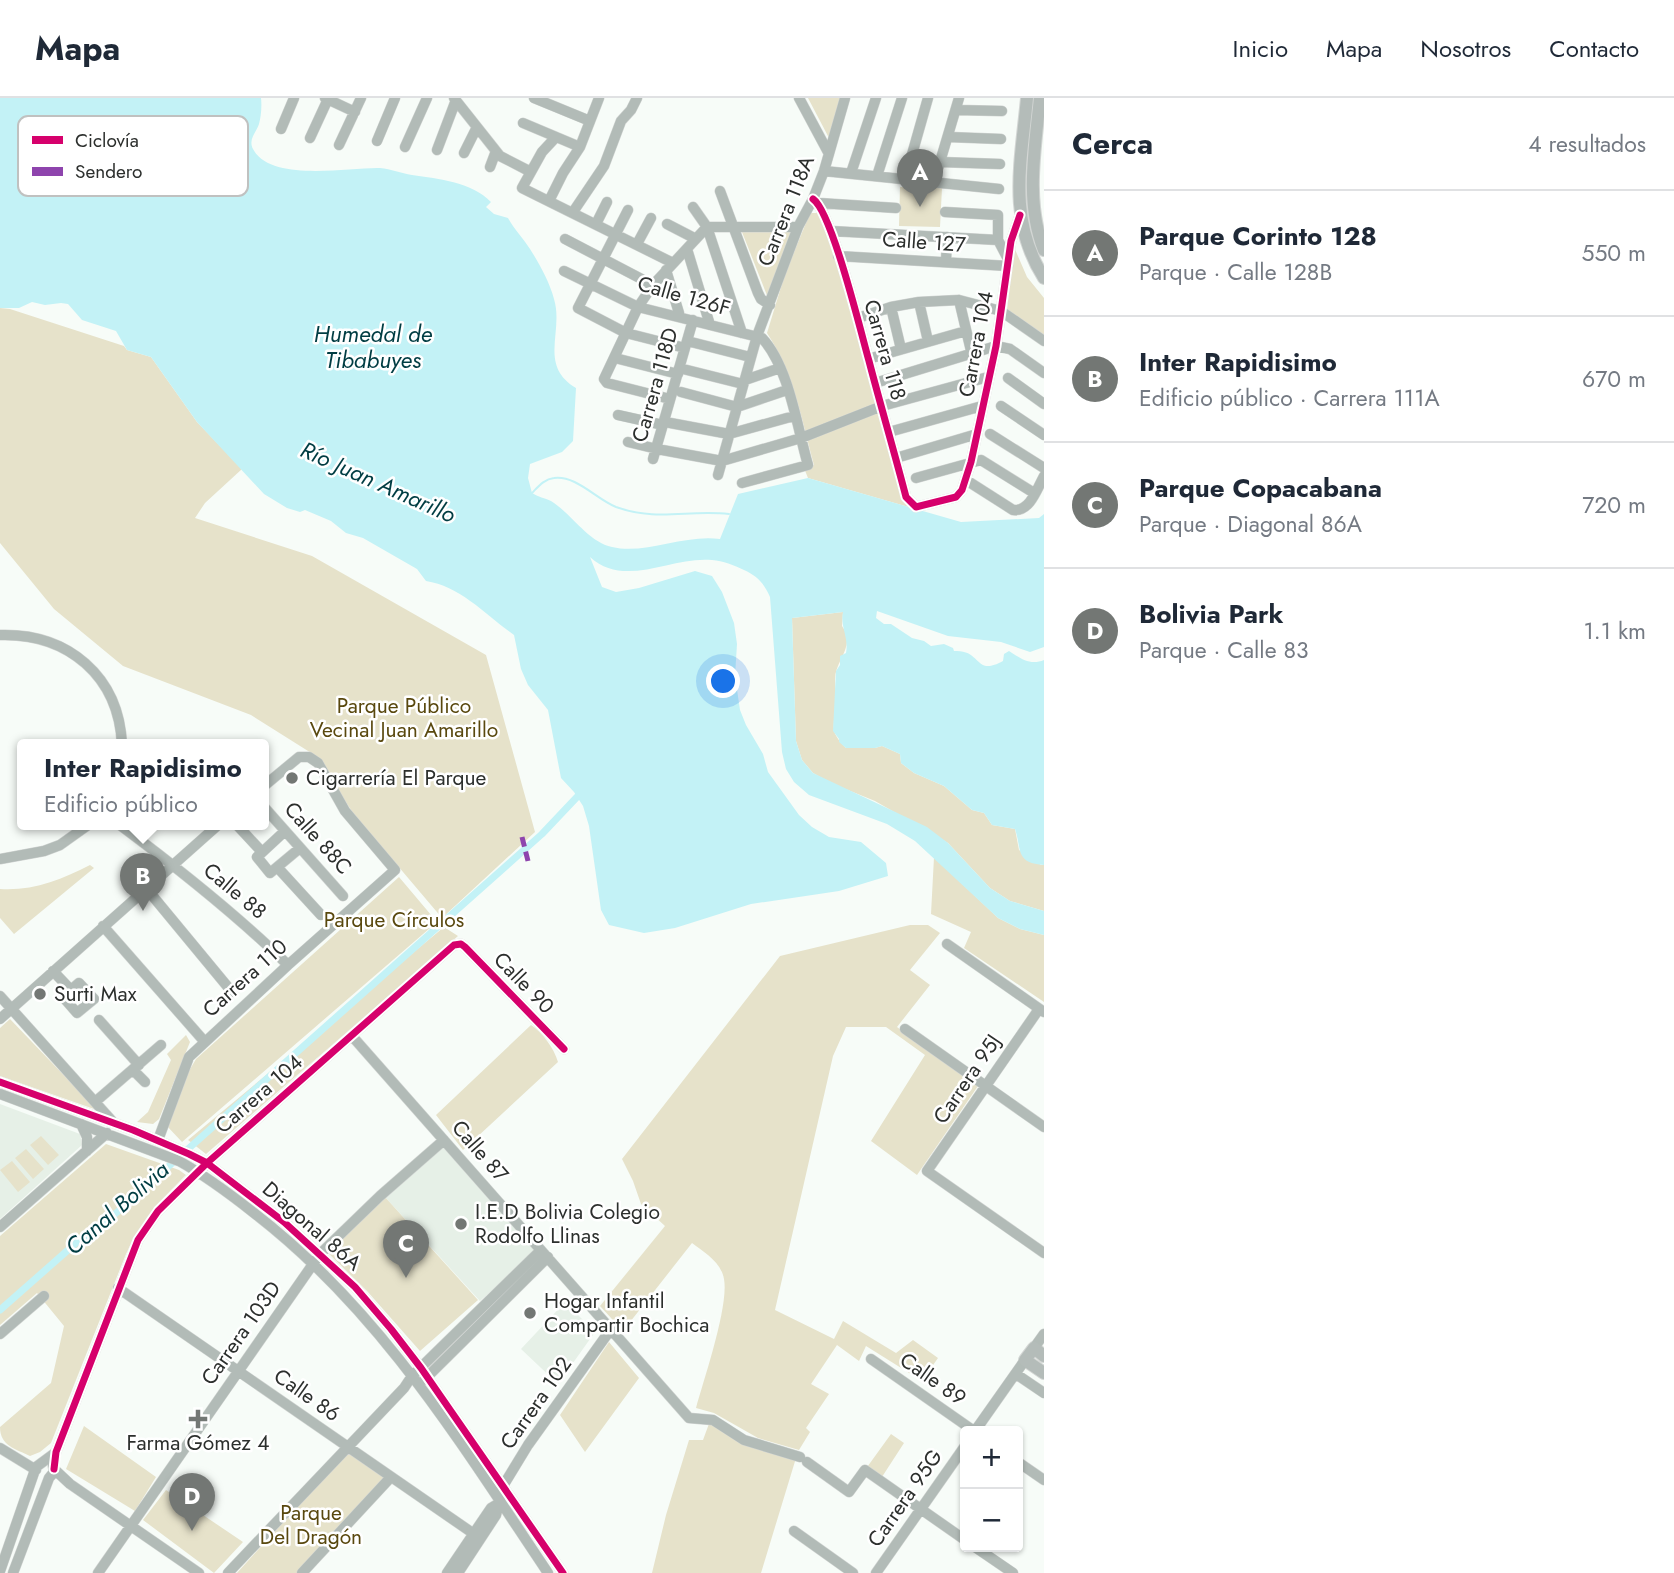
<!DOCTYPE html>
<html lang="es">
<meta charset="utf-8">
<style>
:root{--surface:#fff;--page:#f2f2f3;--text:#1f2937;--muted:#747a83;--line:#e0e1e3;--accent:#737774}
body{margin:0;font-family:Jost,sans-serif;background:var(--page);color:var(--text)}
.controls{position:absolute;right:21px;bottom:21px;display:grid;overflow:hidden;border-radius:7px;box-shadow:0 2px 5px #0004}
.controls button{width:63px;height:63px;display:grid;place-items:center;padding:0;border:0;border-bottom:2px solid var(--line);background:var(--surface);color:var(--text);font:35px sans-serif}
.you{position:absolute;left:724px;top:584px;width:24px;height:24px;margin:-18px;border:5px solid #fff;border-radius:50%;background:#1a73e8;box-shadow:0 0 0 10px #1a73e833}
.badge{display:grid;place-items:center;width:46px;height:46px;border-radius:50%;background:var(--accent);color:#fff;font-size:23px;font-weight:700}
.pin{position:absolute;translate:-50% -58px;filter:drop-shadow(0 2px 4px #0008)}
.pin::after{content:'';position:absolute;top:37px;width:24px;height:21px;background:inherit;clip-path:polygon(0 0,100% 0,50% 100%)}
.popup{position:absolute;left:17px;top:641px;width:252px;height:91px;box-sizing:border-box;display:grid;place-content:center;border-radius:7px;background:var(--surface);filter:drop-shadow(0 2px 5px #0005);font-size:23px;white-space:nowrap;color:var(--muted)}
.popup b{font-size:26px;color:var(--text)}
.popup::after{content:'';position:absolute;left:50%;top:100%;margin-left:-14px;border:14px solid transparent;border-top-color:var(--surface)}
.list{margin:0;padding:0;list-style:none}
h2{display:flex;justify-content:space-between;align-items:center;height:91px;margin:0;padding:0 28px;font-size:30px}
h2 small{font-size:23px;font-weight:400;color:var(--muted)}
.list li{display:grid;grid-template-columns:46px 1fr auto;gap:21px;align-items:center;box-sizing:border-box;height:126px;padding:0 28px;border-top:2px solid var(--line)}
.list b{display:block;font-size:26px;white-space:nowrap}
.list p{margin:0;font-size:23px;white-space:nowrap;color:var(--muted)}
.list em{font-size:23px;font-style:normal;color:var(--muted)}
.map{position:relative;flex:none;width:1044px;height:1475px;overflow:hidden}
header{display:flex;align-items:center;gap:42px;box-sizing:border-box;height:98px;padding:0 35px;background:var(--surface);border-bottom:2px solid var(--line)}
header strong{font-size:33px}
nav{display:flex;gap:38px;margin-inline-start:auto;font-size:24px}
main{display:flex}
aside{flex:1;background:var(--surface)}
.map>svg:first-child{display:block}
.built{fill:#e6f0e7}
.green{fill:#e6e2ca}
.water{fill:#c3f2f6}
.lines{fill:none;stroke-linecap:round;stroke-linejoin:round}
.stream{stroke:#c3f2f6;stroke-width:2}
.canal{stroke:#c3f2f6;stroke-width:7}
.minor-casing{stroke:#d3d6d4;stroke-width:11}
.major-casing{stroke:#d3d6d4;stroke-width:14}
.minor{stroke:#b2bbb7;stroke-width:10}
.major{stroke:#b4bcb9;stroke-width:12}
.quiet{stroke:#8e44ad;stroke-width:5;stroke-dasharray:10 5;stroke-linecap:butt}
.cycleway-casing{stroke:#fff;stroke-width:11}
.cycleway{stroke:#d6006c;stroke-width:7}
.poi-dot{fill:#737774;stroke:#fff;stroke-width:2.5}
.labels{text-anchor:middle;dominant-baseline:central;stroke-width:5;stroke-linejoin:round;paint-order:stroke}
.street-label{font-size:21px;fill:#2c2f2d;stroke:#fff}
.park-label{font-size:21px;fill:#59480e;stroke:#fff}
.poi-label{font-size:21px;fill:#2c2f2d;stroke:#fff;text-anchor:start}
.water-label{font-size:23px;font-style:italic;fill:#003d43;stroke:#fff}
.key{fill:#fff;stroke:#c0c1c0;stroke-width:2}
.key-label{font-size:19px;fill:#2c2f2d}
</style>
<header>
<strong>Mapa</strong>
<nav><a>Inicio</a><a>Mapa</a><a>Nosotros</a><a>Contacto</a></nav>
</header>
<main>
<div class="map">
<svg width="1044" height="1475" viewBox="0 0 1044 1475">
<rect width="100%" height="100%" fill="#f7fcf8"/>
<path class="built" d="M 0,1006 L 80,1036 L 82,1047 L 0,1121 Z
M 444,1048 L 536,1154 L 480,1203 L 385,1099 Z
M 565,1204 L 595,1234 L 558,1286 L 521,1251 Z"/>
<path class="green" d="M 808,0 L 842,0 L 829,40 Z
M 900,89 L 942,90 L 940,129 L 899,128 Z
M 810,115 L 817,115 L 828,134 L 905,400 L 919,412 L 808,380 L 804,370 L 814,367 C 802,322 793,274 767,235 L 785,176 Z
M 742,134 L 791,134 L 768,200 Z
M 1014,149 L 1027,179 L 1044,200 L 1044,239 L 1007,212 Z
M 0,210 L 10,211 L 124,248 L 127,252 L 151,259 L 197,324 L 242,371 L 205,405 L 195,420 L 312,458 L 486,557 L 535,734 L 442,820 L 353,715 L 316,658 L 251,617 L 123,568 L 54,511 L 0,445 Z
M 843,514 L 842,528 C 857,549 834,562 835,583 C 835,590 837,597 836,605 C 835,613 833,625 834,632 C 834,637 842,646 846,650 L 875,650 L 882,648 L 900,656 L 901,665 L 914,675 L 944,688 L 972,712 L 984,715 L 992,727 L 1015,731 L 1019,752 L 1041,767 L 1044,767 L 1044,813 L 1010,803 L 990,790 L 948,745 L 875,703 L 833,686 L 813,675 L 802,662 L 796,643 L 792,520 Z
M 934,759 L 998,820 L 1020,831 L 1044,837 L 1044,904 L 964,850 L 971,834 L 931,816 Z
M 90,767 L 94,770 L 14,836 L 0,820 L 0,791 C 33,793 61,782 90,767 Z
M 399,779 L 437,824 L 182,1044 L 166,1027 L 182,985 L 196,961 Z
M 910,827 L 928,827 L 940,835 L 910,872 L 930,887 L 897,929 L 978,988 L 917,1077 L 871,1043 L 925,957 L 886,929 L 846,929 L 833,958 L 775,1212 L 834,1241 L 843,1223 L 896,1255 L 913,1242 L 938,1260 L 922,1283 L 866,1248 L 859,1263 L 837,1247 L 811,1286 L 829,1296 L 806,1330 L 810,1334 L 799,1352 L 758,1340 L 714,1315 L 696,1310 C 704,1281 729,1208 724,1181 C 721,1164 704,1154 692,1145 L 623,1233 L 600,1208 L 665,1128 L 641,1106 L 633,1083 L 622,1061 L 780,858 Z
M 444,829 L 458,838 L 206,1056 L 188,1042 Z
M 10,921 L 97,1012 L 0,978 L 0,930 Z
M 531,927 C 542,934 554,950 558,964 L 463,1052 L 436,1017 Z
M 186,937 L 190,944 L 159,1021 L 153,1026 L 137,1024 L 148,1014 L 171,962 L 167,956 Z
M 41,1038 L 59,1057 L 48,1067 L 30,1047 Z
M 106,1046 L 179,1072 L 186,1077 C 158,1105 144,1119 126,1156 L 51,1345 L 40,1354 L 30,1358 C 16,1351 0,1348 0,1329 L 51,1285 L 64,1228 L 37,1195 L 0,1227 L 0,1138 Z
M 26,1051 L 44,1071 L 33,1081 L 15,1060 Z
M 12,1063 L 30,1084 L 18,1094 L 0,1072 Z
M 385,1099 L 478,1202 L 420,1253 L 367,1193 L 327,1154 Z
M 609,1244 L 639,1280 L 585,1354 L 560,1317 Z
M 710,1323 L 796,1360 L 761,1475 L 652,1475 L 666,1417 L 689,1342 L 703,1342 Z
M 84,1328 L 156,1379 L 135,1413 L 66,1371 Z
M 891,1336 L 904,1345 L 880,1382 L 865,1372 Z
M 348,1353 L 386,1380 L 298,1475 L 237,1475 Z
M 166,1392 L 243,1444 L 214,1475 L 143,1422 Z"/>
<path class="water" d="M 0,0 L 261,0 C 262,8 261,19 259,26 C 256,35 248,41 253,51 C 271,85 349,69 380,70 C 391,71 401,75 412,77 C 439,81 472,84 491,104 L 486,109 L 494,116 L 508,120 C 514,131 523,140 530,151 C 539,165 550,185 554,201 C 564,234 538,267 576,290 L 573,343 L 562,354 L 530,366 L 528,380 L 532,395 C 538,399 545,400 551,403 C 572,416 588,444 612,449 C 645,457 684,436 720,441 L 738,396 L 808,380 L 961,424 L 1039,420 L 1044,416 L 1044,549 L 1030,554 L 1001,544 L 948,538 L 877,513 L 876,520 L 884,526 L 891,526 L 912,540 L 924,543 L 931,548 L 944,546 L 953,550 L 954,553 C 982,551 974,579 1003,563 L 1004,556 L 1009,553 C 1020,560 1030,568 1044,562 L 1044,767 C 1015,765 1022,752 1015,731 L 992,727 L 984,715 L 972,712 L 944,688 L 914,675 L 901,665 L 900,656 L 882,648 L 875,650 L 846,650 L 839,644 L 839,641 L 833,633 L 836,573 L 840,567 L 840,558 L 846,555 C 849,539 840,529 843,514 L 792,520 L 796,643 L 802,662 L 813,675 L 927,729 L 948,745 L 990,790 L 1010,803 L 1044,813 L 1044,837 L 1020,831 L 998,820 L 915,743 L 887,726 L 809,697 L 794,684 L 786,671 L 782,654 L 770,499 C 764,485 757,478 744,472 C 734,467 723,463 712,462 C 671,458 625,491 590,459 L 602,489 L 616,494 L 639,490 L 695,473 L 712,478 L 722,494 L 734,525 L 737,546 L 735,578 L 740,612 L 746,627 L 763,656 L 768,674 L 799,717 L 812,729 L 829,739 L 861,744 L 886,765 L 888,778 L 839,793 L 751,806 L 675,830 L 644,835 L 609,827 L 601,812 L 589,728 L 583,708 L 574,694 L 561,680 L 548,612 L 528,587 L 521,571 L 514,537 C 486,517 460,488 426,483 L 417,471 L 363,440 L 346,435 L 331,423 L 305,412 L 300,414 L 287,410 L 264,396 L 197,324 L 151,259 L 127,252 L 116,233 L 82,222 L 68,206 L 61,205 L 45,207 L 32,204 L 19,210 L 0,210 Z"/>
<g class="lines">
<path class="stream" d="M 532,395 C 538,389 544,381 554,380 C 576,377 596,401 616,409 C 658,424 689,411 729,416"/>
<path class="canal" d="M 0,1212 L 76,1145 L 106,1124 L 542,736 L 577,699"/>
<g class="minor-casing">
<path id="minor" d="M 325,0 L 355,14
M 454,0 L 500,58 L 531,74
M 534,0 L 590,23
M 799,0 L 829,56
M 956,12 L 1002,13
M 523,25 L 580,49
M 281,31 L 294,0
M 556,39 L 542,54 L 522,90 L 673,165
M 948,39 L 1001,41
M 310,40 L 328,1
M 377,43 L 395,0
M 339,47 L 361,0
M 405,49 L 427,0
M 437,52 L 456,2
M 464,55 L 477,29
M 940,64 L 1000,66
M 490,69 L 496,53
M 824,73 L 999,91
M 851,75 L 876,0
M 877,78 L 902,0
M 905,81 L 928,0
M 934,84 L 959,0
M 720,93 L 758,195 L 761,201 L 770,207
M 813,101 C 832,114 861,235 869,263 C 881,309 894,353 906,399 L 916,409 L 956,399 L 962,392 L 971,364 L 996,248 L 1011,143 L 1020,117
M 549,103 L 563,75 L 580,49 L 599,0
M 819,105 L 896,110
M 693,109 L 707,129 L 742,235
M 573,114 L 604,68 L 621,23 L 631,12 L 637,0
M 945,114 L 998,117 L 998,142 L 1008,161
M 596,126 L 607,104
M 667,126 L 696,141
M 831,133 L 998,142
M 565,141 L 653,187
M 637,146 L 651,120
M 687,151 L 710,227
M 838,158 L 1008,168
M 946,164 L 947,139
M 666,172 L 679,215
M 564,173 L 638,209 L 762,240 C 789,269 797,329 808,367 L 742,385
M 959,202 L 972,257
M 919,204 L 928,243
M 891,209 L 901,251
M 858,220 L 891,209 L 919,204 L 959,202 L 1001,213 L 1044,243
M 626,235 L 578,210 L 628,112
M 630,236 L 685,250
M 691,244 L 750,259
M 615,260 L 678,276
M 868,261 L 966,233
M 679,270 L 743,286
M 1008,280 L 1044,306
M 745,282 L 780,270
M 875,285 L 996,248 L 1010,251 L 1044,275
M 681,294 L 737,309 L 787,292
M 670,301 L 607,285 L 604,281 L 638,209 L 653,187 L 707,129 L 798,129
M 1001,308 L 1044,337
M 618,317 L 663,327
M 665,324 L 729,336 L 794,318
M 889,334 L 982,308
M 990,336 L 1044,370
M 628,344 L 657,351 L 722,363 L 801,340 L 882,308 L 988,279
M 896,360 L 977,336
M 653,361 L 693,222
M 718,377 L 757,238 L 798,129 L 813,101 L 824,73 L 845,0
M 916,380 L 981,362 L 1034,395
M 966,382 L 1013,412 C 1030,414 1037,391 1044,378
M 0,537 C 68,535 119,578 122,647
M 264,709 L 343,798
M 120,727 C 179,771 236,816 288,867
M 237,727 L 262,754
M 285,733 L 257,759 L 270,775 L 300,750
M 0,761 L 44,753 L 60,747 L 88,727
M 278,770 L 321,817
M 146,790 L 232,894
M 103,828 L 204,943
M 947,846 L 1044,914
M 53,873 L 70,891
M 79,885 L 94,901 L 77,915 L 63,899 Z
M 0,898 L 112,1023
M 1039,911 L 927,1073 L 1044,1155
M 0,921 L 218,727
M 99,922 L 139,967
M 905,931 L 1044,1029
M 352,938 L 689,1320 L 713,1322 L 744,1342 L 800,1359
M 133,972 L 145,984
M 0,984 L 133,1032 L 189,1056 L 207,1065 L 284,1124 L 355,1189 L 391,1231 L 421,1270 L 563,1475
M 0,996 L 179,1063 C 206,1078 230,1096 254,1115 C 380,1212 460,1344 548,1475
M 95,1004 L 161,947
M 81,1026 L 87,1039 L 87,1053
M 158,1042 L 189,959 L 288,867 L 395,772 L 345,713 L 318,665 L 309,659 L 299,659 L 264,688
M 0,1129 L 107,1035
M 118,1190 L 474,1436
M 0,1236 L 44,1198
M 1034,1250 L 1044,1236
M 871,1261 L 974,1333
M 1016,1276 L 1044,1295
M 424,1282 L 548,1159
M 975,1333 L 1025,1262
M 0,1350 L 36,1372
M 807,1364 L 849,1394 L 865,1372 L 965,1442
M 1018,1364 L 1044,1382
M 53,1368 L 56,1354 L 138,1142 L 158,1113 L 207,1065 L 454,847 L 461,846 L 465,849 L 564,951
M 54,1371 L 70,1386 L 199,1475
M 794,1433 L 853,1475
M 975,1449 L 1013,1475
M 0,1473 L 36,1369 L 55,1355
M 13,1475 L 49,1380 L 54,1374 L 53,1368
M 98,1475 L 320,1156 L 380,1098 L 444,1042
M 228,1475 L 404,1290 L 412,1278 L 541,1152
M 302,1475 L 391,1379
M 447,1475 L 491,1410 L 501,1404
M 458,1475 L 496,1417 L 503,1388 L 528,1347 L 611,1231
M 876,1475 L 965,1348"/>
</g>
<g class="major-casing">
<path id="major" d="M 1027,0 C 1021,64 1007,122 1044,180
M 1040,0 C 1035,50 1025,104 1044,152
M 1044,1258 L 1034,1250 L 1025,1262 L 1044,1275"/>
</g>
<use href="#minor" class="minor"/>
<use href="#major" class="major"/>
<path class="quiet" d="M 522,739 L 528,763"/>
<g class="cycleway-casing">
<path id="cycleway" d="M 813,101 C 832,114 861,235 869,263 C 881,309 894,353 906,399 L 916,409 L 956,399 L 962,392 L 971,364 L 996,248 L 1011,143 L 1020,117
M 0,984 L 133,1032 L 189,1056 L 207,1065 L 284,1124 L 355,1189 L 391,1231 L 421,1270 L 563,1475
M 54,1371 L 56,1354 L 138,1142 L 158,1113 L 207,1065 L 454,847 L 461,846 L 465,849 L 564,951"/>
</g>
<use href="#cycleway" class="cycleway"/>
</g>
<g class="poi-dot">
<circle cx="292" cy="680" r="7"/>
<circle cx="40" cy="896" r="7"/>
<circle cx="461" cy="1126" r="7"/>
<circle cx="530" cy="1215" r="7"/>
<path d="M194.5 1310.5h7v7h7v7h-7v7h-7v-7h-7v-7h7z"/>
</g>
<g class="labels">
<g class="street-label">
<text transform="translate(786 113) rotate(-68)">Carrera 118A</text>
<text transform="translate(924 144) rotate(4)">Calle 127</text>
<text transform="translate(684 198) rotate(16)">Calle 126F</text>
<text transform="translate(976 246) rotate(-79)">Carrera 104</text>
<text transform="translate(885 252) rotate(74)">Carrera 118</text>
<text transform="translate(655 287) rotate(-74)">Carrera 118D</text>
<text transform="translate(318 740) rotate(48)">Calle 88C</text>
<text transform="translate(235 793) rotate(40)">Calle 88</text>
<text transform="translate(245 880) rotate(-42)">Carrera 110</text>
<text transform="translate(524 885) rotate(46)">Calle 90</text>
<text transform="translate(967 981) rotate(-56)">Carrera 95J</text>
<text transform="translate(259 996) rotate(-41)">Carrera 104</text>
<text transform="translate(480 1053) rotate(49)">Calle 87</text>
<text transform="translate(312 1128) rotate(41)">Diagonal 86A</text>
<text transform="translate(241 1235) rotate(-55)">Carrera 103D</text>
<text transform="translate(933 1281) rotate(35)">Calle 89</text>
<text transform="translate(307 1297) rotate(35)">Calle 86</text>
<text transform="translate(536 1305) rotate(-55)">Carrera 102</text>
<text transform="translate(905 1400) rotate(-55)">Carrera 95G</text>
</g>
<g class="park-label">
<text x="404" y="608">Parque Público<tspan x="404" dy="24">Vecinal Juan Amarillo</tspan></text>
<text x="394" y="822">Parque Círculos</text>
<text x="311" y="1415">Parque<tspan x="311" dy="24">Del Dragón</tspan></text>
</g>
<g class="poi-label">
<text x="306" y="680">Cigarrería El Parque</text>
<text x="54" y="896">Surti Max</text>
<text x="475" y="1114">I.E.D Bolivia Colegio<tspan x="475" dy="24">Rodolfo Llinas</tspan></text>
<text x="544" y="1203">Hogar Infantil<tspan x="544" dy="24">Compartir Bochica</tspan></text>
<text x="198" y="1345" text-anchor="middle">Farma Gómez 4</text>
</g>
<g class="water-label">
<text x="373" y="236">Humedal de<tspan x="373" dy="26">Tibabuyes</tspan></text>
<text transform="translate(378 384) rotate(24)">Río Juan Amarillo</text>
<text transform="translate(117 1110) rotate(-41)">Canal Bolivia</text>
</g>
</g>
<rect x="18" y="18" width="230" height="80" rx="10" class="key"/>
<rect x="32" y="38" width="31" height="8" fill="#d6006c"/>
<rect x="32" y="69" width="31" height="9" fill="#8e44ad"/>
<g class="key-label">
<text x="75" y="49">Ciclovía</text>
<text x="75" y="80">Sendero</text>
</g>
</svg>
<div class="controls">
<button>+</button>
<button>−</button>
</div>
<div class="you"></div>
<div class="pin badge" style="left:920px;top:109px">A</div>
<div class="pin badge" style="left:143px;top:813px">B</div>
<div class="popup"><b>Inter Rapidisimo</b>Edificio público</div>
<div class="pin badge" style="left:406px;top:1180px">C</div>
<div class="pin badge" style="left:192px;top:1433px">D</div>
</div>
<aside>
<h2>Cerca<small>4 resultados</small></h2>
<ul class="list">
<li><span class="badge">A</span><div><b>Parque Corinto 128</b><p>Parque · Calle 128B</p></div><em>550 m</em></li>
<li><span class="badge">B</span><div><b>Inter Rapidisimo</b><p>Edificio público · Carrera 111A</p></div><em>670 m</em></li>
<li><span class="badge">C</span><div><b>Parque Copacabana</b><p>Parque · Diagonal 86A</p></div><em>720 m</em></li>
<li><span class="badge">D</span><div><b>Bolivia Park</b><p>Parque · Calle 83</p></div><em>1.1 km</em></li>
</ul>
</aside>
</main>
